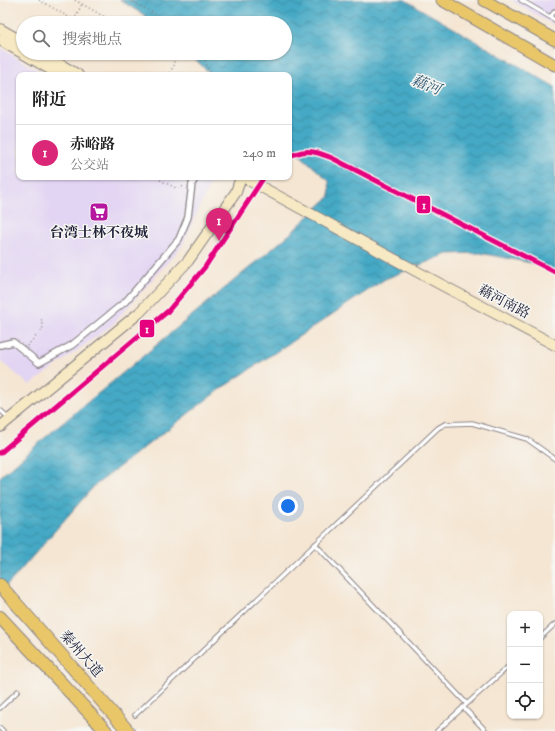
<!DOCTYPE html>
<html lang="zh">
<meta charset="utf-8">
<style>
:root{--surface:#fff;--page:#f2f2f2;--text:#222;--muted:#767676;--line:#e0e0e0;--accent:#db2777}
body{margin:0;font-family:"IM FELL DW Pica","Noto Serif SC",serif;background:var(--page);color:var(--text)}
.controls{position:absolute;right:12px;bottom:12px;display:grid;overflow:hidden;border-radius:8px;box-shadow:0 1px 3px #0004}
.controls button{width:36px;height:36px;display:grid;place-items:center;padding:0;border:0;border-bottom:1px solid var(--line);background:var(--surface);color:var(--text);font:20px sans-serif}
.you{position:absolute;left:288px;top:506px;width:14px;height:14px;margin:-10px;border:3px solid #fff;border-radius:50%;background:#1a73e8;box-shadow:0 0 0 6px #1a73e833}
.badge{display:grid;place-items:center;width:26px;height:26px;border-radius:50%;background:var(--accent);color:#fff;font-size:13px;font-weight:700}
.pin{position:absolute;translate:-50% -33px;filter:drop-shadow(0 1px 2px #0008)}
.pin::after{content:'';position:absolute;top:21px;width:14px;height:12px;background:inherit;clip-path:polygon(0 0,100% 0,50% 100%)}
.list{margin:0;padding:0;list-style:none}
h2{display:flex;justify-content:space-between;align-items:center;height:52px;margin:0;padding:0 16px;font-size:17px}
h2 small{font-size:13px;font-weight:400;color:var(--muted)}
.list li{display:grid;grid-template-columns:26px 1fr auto;gap:12px;align-items:center;box-sizing:border-box;height:56px;padding:0 16px;border-top:1px solid var(--line)}
.list b{display:block;font-size:15px;white-space:nowrap}
.list p{margin:0;font-size:13px;white-space:nowrap;color:var(--muted)}
.list em{font-size:13px;font-style:normal;color:var(--muted)}
.icon{flex:none;width:22px;height:22px;fill:none;stroke:currentColor;stroke-width:2;stroke-linecap:round;stroke-linejoin:round}
.map{position:relative;flex:none;width:555px;height:731px;overflow:hidden}
.search{position:absolute;background:var(--surface);box-shadow:0 1px 3px #0004;left:16px;top:16px;width:276px;height:44px;display:flex;align-items:center;gap:10px;box-sizing:border-box;padding:0 14px;border-radius:22px;color:var(--muted);font-size:15px}
.panel{position:absolute;background:var(--surface);box-shadow:0 1px 3px #0004;left:16px;top:72px;width:276px;height:108px;border-radius:8px}
.map>svg:first-child{display:block}
.built{fill:#e2d4f3}
.water{fill:url(#water-waves);stroke:#346680}
.lines{fill:none;stroke-linecap:round;stroke-linejoin:round}
.service-casing{stroke:#8c8487;stroke-width:5.5}
.pedestrian-casing{stroke:#8c8487;stroke-width:8}
.secondary-casing{stroke:#8c8487;stroke-width:12}
.primary-casing{stroke:#8c8487;stroke-width:13}
.trunk-casing{stroke:#8c8487;stroke-width:14}
.path{stroke:#8c8487;stroke-width:1.5;stroke-dasharray:1 3;stroke-linecap:butt}
.service{stroke:#fff;stroke-width:3.5}
.pedestrian{stroke:#fff;stroke-width:5.5}
.secondary{stroke:#f6e9c3;stroke-width:10}
.primary{stroke:#e9c769;stroke-width:11}
.trunk{stroke:#e9c769;stroke-width:12}
.rail-1-casing{stroke:#f6f6f2;stroke-width:8}
.rail-1{stroke:#e5007d;stroke-width:5}
.labels{text-anchor:middle;dominant-baseline:central;stroke-width:3;stroke-linejoin:round;paint-order:stroke}
.poi-label{font-size:14px;font-weight:bold;fill:#22223b;stroke:#f6f6f2}
.street-label{font-size:14px;fill:#22223b;stroke:#f6f6f2}
.water-label{font-size:15px;font-style:italic;fill:#305872;stroke:#f6f6f2}
.line-badge{stroke:#f6f6f2;stroke-width:1.5}
.badge-label{font-size:11px;text-anchor:middle;font-weight:bold;fill:#fff}
</style>
<div class="map">
<svg width="555" height="731" viewBox="0 0 555 731">
<defs>
<pattern id="water-waves" width="16" height="10" patternUnits="userSpaceOnUse"><rect width="16" height="10" fill="#45a9c5"/><path d="M0 5q4-4 8 0t8 0" fill="none" stroke="#3989a1"/></pattern>
</defs>
<rect width="100%" height="100%" fill="#f6f6f2"/>
<filter id="ink" filterUnits="userSpaceOnUse"><feTurbulence type="fractalNoise" baseFrequency=".025" numOctaves="2"/><feDisplacementMap in="SourceGraphic" scale="8" xChannelSelector="R" yChannelSelector="G"/><feConvolveMatrix kernelMatrix="1 2 1 2 8 2 1 2 1" color-interpolation-filters="sRGB"/></filter>
<filter id="wash" filterUnits="userSpaceOnUse"><feTurbulence type="fractalNoise" baseFrequency=".012" numOctaves="4" result="noise"/><feDisplacementMap in="SourceGraphic" scale="16" xChannelSelector="R" yChannelSelector="G"/><feGaussianBlur stdDeviation="0.9" result="paint"/><feColorMatrix in="noise" values="0 0 0 0 0 0 0 0 0 0 0 0 0 0 0 0 0 1.4 0 .05"/><feComposite in="paint" operator="in"/></filter>
<g filter="url(#wash)">
<rect width="100%" height="100%" fill="#f5e6d3"/>
<path class="built" d="M 511,0 L 555,0 L 555,26 Z
M 0,48 L 46,75 L 19,75 L 19,177 L 213,177 L 182,246 L 112,325 L 30,385 L 0,361 Z"/>
<path class="water" d="M 120,0 L 405,0 L 555,87 L 555,271 L 543,265 L 480,253 L 447,254 L 385,279 L 219,390 L 94,486 L 12,580 L 0,591 L 0,477 L 47,436 L 290,234 L 330,196 L 329,181 L 289,145 L 289,75 L 212,75 L 188,53 L 285,53 L 285,23 L 153,23 L 144,15 Z"/>
</g>
<g filter="url(#ink)">
<g class="lines">
<g class="service-casing">
<path id="service" d="M 521,0 L 555,20
M 550,17 L 555,11
M 0,410 L 9,418
M 315,544 L 467,704
M 540,638 L 555,624
M 463,707 L 486,731
M 0,708 L 18,691
M 135,715 L 438,428 L 445,424 L 472,423 L 527,439 L 555,459
M 0,728 L 3,731
M 437,731 L 510,665"/>
</g>
<g class="pedestrian-casing">
<path id="pedestrian" d="M 0,345 L 13,342 L 39,363 L 72,345 L 126,301 L 179,239 L 188,217 L 192,184 L 196,177"/>
</g>
<g class="secondary-casing">
<path id="secondary" d="M 0,29 L 23,42
M 0,40 L 60,75
M 41,53 L 78,75
M 243,177 L 440,284 L 555,345
M 0,427 L 139,313 L 188,261 L 236,192 L 241,177"/>
</g>
<g class="primary-casing">
<path id="primary" d="M 442,0 L 555,65
M 484,0 L 555,40"/>
</g>
<g class="trunk-casing">
<path id="trunk" d="M 0,585 L 128,731
M 0,617 L 106,731"/>
</g>
<path class="path" d="M 39,0 L 74,20 L 82,4
M 75,0 L 115,23
M 130,0 L 171,23
M 166,53 L 171,56 L 175,64 L 168,75
M 202,53 L 211,75
M 162,73 L 166,75
M 160,180 L 176,188 L 186,186
M 27,346 L 43,329 L 41,317"/>
<use href="#service" class="service"/>
<use href="#pedestrian" class="pedestrian"/>
<use href="#secondary" class="secondary"/>
<use href="#primary" class="primary"/>
<use href="#trunk" class="trunk"/>
<g class="rail-1-casing">
<path id="rail-1" d="M 289,156 C 293,155 298,153 302,152 C 312,150 322,154 332,158 L 555,272
M 0,453 L 168,311 L 205,267 L 264,177"/>
</g>
<use href="#rail-1" class="rail-1"/>
</g>
</g>
<defs>
<g id="supermarket-square" transform="scale(1)"><rect x="-9" y="-9" width="18" height="18" rx="4" fill="#b5179e" stroke="#f6f6f2"/><path d="M-6-5.5h2.5l.6 2H6L4.5 2H-2.5L-4.4-4H-6ZM-1.5 3.2a1.3 1.3 0 1 0 .1 0ZM3 3.2a1.3 1.3 0 1 0 .1 0Z" fill="#fff"/></g>
</defs>
<g fill-rule="evenodd">
<use href="#supermarket-square" x="99" y="212"/>
</g>
<g class="labels">
<g class="poi-label">
<text x="99" y="233">台湾士林不夜城</text>
</g>
<g class="street-label">
<text transform="translate(504 302) rotate(28)">藉河南路</text>
<text transform="translate(81 654) rotate(49)">秦州大道</text>
</g>
<g class="water-label">
<text transform="translate(426 85) rotate(21)">藉河</text>
</g>
</g>
<g class="line-badge">
<rect x="416" y="195" width="15" height="19" rx="4" fill="#e5007d"/>
<rect x="139" y="319" width="16" height="19" rx="4" fill="#e5007d"/>
</g>
<g class="badge-label">
<text x="424" y="209">1</text>
<text x="147" y="333">1</text>
</g>
</svg>
<div class="controls">
<button>+</button>
<button>−</button>
<button><svg class="icon" aria-label="locate" viewBox="0 0 24 24"><circle cx="12" cy="12" r="6"/><path d="M12 2v4M12 18v4M2 12h4M18 12h4"/></svg></button>
</div>
<div class="you"></div>
<div class="pin badge" style="left:219px;top:241px">1</div>
<div class="search"><svg class="icon" aria-label="search" viewBox="0 0 24 24"><circle cx="10" cy="10" r="6"/><path d="M15 15l6 6"/></svg>搜索地点</div>
<section class="panel">
<h2>附近<small></small></h2>
<ul class="list">
<li><span class="badge">1</span><div><b>赤峪路</b><p>公交站</p></div><em>240 m</em></li>
</ul>
</section>
</div>
